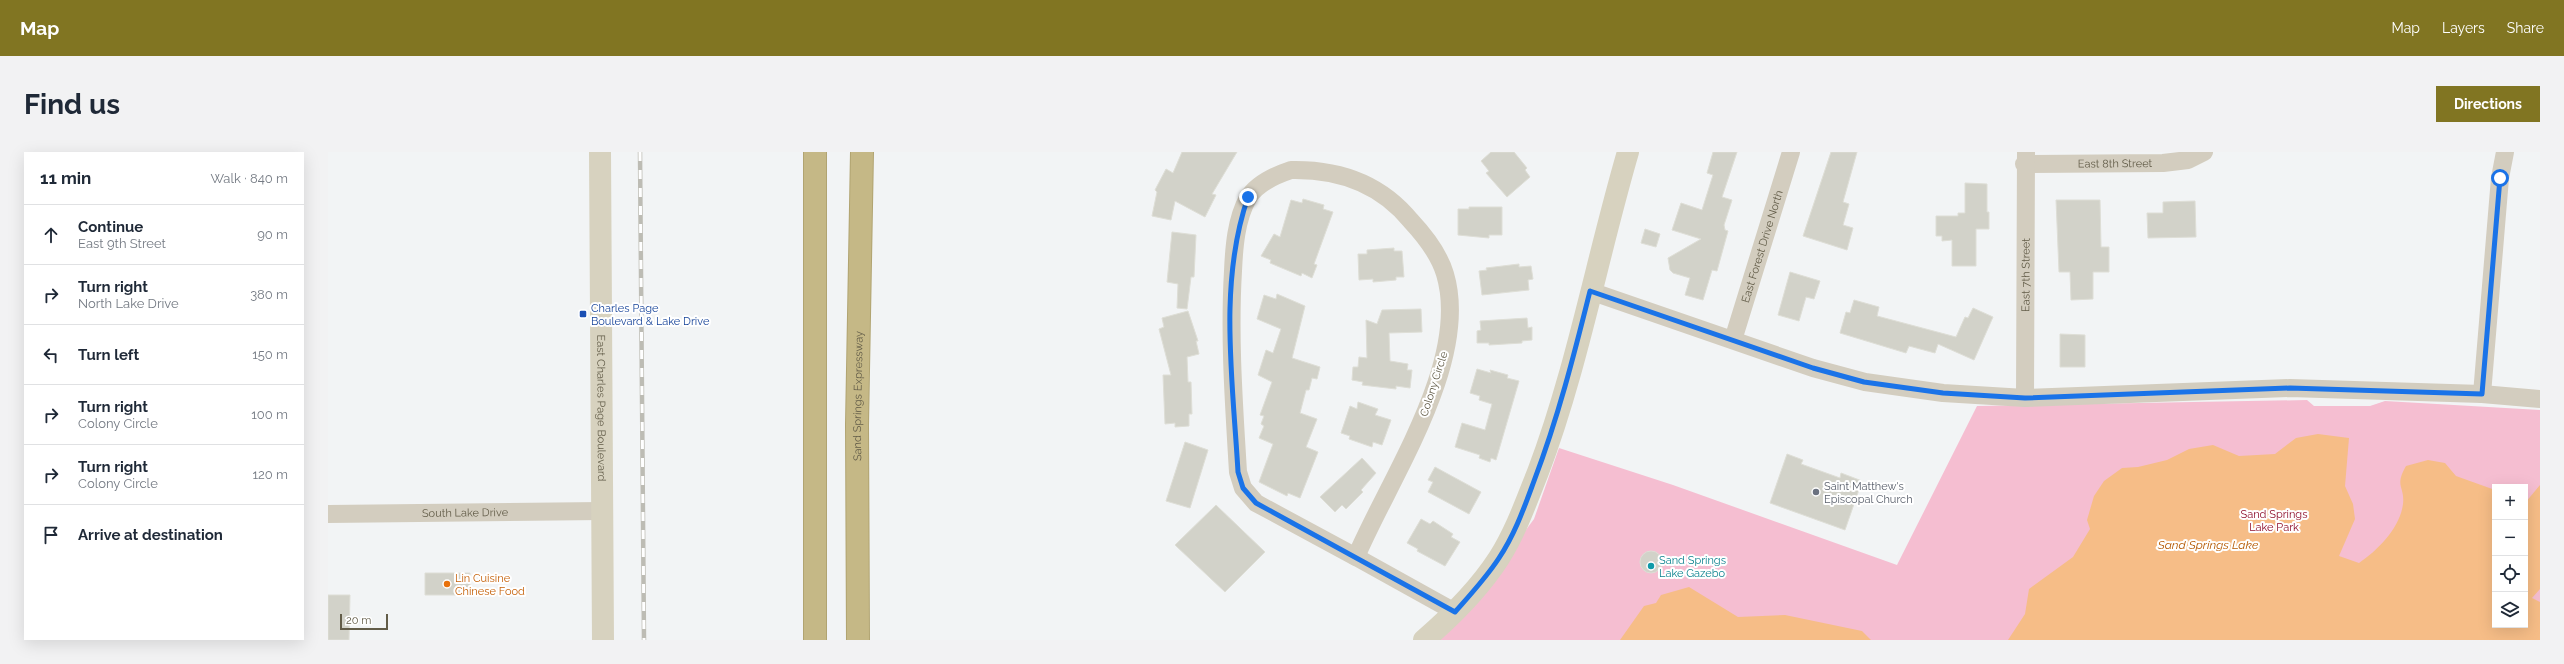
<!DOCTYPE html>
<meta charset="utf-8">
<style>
:root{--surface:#fff;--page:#f2f2f3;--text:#1f2937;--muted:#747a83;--line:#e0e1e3;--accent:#817522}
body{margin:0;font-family:Raleway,sans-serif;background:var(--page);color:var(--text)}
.controls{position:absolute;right:12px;bottom:12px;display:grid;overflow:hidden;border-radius:0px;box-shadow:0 4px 16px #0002}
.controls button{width:36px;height:36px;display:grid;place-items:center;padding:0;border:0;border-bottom:1px solid var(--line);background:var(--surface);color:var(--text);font:20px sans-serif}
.scale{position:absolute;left:12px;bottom:10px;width:48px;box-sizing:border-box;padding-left:4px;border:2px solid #625c48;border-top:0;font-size:11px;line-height:14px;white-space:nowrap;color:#625c48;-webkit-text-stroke:3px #fff;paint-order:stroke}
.stop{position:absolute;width:12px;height:12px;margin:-9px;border:3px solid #1a73e8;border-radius:50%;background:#fff}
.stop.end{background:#1a73e8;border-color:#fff;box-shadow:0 1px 4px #0008}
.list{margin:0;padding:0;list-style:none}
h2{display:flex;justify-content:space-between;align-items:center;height:52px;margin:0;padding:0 16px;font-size:17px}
h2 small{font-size:13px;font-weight:400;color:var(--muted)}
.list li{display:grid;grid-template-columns:26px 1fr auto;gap:12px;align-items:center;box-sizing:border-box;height:60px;padding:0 16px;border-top:1px solid var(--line)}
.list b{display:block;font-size:15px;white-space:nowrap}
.list p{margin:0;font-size:13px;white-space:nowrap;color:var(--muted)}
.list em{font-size:13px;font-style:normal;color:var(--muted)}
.icon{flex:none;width:22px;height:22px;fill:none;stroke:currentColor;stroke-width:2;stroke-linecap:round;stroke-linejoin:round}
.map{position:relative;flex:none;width:2212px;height:488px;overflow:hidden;border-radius:0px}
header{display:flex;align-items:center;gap:24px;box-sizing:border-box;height:56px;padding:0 20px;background:var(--accent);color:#fff}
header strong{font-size:19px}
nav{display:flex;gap:22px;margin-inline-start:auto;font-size:14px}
.intro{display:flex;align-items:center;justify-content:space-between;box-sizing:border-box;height:96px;padding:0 24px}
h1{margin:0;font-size:28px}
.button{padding:10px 18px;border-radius:0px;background:var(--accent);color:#fff;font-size:14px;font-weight:700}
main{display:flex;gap:24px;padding:0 24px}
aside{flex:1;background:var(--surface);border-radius:0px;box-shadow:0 4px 16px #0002}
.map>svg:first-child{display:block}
.green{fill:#f5bed1;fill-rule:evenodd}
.water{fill:#f6bd87}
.building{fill:#d2d2c9;stroke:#deded6}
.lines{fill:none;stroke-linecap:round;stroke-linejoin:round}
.highway-casing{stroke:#b1a471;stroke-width:24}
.street{stroke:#d3cdbf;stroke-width:18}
.secondary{stroke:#d7d2bf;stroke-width:22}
.highway{stroke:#c5b886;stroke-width:22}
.rail-casing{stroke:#bdbcb4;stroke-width:4.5}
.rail{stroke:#fff;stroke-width:3;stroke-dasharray:9;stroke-linecap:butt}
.route{stroke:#1a73e8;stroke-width:5}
.transit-dot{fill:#1a4fb4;stroke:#fff;stroke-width:1.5}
.worship-dot{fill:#6b7280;stroke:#fff;stroke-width:1.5}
.culture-dot{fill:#0f9aa8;stroke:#fff;stroke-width:1.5}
.food-dot{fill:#e8710a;stroke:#fff;stroke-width:1.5}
.labels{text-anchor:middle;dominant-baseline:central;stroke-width:4;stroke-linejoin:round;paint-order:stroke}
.street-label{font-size:11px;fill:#625c48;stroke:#fff}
.transit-label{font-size:11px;fill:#164399;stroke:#fff;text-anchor:start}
.worship-label{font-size:11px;fill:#5b616d;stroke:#fff;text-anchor:start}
.park-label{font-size:11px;fill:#8e0e2b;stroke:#fff}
.culture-label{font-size:11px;fill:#0d838f;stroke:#fff;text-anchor:start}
.food-label{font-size:11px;fill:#c56008;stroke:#fff;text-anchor:start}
.water-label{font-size:12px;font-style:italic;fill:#b45801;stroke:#fff}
</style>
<header>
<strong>Map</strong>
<nav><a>Map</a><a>Layers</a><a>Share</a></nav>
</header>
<div class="intro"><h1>Find us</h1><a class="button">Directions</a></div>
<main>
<aside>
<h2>11 min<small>Walk · 840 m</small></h2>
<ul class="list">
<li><svg class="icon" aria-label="ahead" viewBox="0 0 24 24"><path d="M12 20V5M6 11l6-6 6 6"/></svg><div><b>Continue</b><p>East 9th Street</p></div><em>90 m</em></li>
<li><svg class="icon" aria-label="right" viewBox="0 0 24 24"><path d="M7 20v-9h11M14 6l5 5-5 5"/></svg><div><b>Turn right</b><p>North Lake Drive</p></div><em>380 m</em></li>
<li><svg class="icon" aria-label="left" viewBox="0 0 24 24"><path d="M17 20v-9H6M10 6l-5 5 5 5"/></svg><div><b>Turn left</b></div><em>150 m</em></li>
<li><svg class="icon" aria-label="right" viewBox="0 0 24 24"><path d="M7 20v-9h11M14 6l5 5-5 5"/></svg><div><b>Turn right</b><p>Colony Circle</p></div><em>100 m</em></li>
<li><svg class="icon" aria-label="right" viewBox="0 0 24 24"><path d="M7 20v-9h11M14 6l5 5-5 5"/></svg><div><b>Turn right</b><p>Colony Circle</p></div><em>120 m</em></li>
<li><svg class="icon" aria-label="arrive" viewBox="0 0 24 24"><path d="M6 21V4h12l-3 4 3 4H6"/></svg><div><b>Arrive at destination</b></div></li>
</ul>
</aside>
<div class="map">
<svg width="2212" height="488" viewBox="0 0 2212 488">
<rect width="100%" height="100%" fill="#f2f4f5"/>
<path class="green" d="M 1979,248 L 1986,254 L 2042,254 L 2057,249 L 2212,258 L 2212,488 L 1111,488 L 1128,472 L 1206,367 L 1231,296 L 1345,333 L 1569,413 L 1649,254 ZM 2167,335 L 2197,335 L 2197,473 L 2167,473 Z"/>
<path class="water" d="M 1990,282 L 2021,286 L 2017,334 L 2025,352 L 2027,367 L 2011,404 L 2031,411 C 2050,398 2072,376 2075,352 C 2077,334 2066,335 2078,314 L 2100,308 L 2117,311 L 2128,324 L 2167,338 L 2167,473 L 2197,473 L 2197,351 L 2212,333 L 2212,437 L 2204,446 L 2212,450 L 2212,488 L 1680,488 L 1697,462 L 1701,437 L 1745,405 L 1762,377 L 1759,368 L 1766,344 L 1776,329 L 1794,316 L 1810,315 L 1839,308 L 1861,297 L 1885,293 L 1911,304 L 1947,302 L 1968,286 Z
M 1361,435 L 1410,465 L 1457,463 L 1534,479 L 1543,488 L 1292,488 L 1316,454 L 1328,451 L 1333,443 Z"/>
<path class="building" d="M 854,0 L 909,0 L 884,42 L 888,43 L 877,65 L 847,49 L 843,68 L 824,64 L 829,40 L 827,38 L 838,17 L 845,21 Z
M 1163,0 L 1186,0 L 1199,16 L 1197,18 L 1202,25 L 1179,45 L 1158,21 L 1161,19 L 1153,9 Z
M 1385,0 L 1409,0 L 1394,45 L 1404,48 L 1396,73 L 1397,78 L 1400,79 L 1389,119 L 1384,118 L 1375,148 L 1357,143 L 1362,126 L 1345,121 L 1342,118 L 1340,106 L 1373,87 L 1344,78 L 1353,51 L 1374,58 L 1385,23 L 1379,21 Z
M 1503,0 L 1529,0 L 1515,50 L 1521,52 L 1515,73 L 1525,76 L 1519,98 L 1475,84 Z
M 1637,31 L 1659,32 L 1659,60 L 1661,60 L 1661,77 L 1648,77 L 1648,114 L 1624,114 L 1624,88 L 1614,89 L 1614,84 L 1608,84 L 1608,64 L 1630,64 L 1630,61 L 1637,61 Z
M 975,47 L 996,53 L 995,57 L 1005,60 L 986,112 L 989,113 L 984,126 L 974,121 L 973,124 L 942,111 L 943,108 L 933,104 L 946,82 L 952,85 L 963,48 L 974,51 Z
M 1728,48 L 1772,48 L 1773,95 L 1781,95 L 1781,120 L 1765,120 L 1765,147 L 1743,148 L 1742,120 L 1731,120 Z
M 1867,49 L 1868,85 L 1820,86 L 1819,61 L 1835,61 L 1835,50 Z
M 1141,55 L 1174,55 L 1174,83 L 1161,83 L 1161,86 L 1130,83 L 1130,57 L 1141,57 Z
M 1317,77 L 1332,82 L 1328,95 L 1313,91 Z
M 844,80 L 868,83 L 866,125 L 863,125 L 859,157 L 849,156 L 850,132 L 839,130 Z
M 1066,96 L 1066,99 L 1074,99 L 1076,125 L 1068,125 L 1068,128 L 1045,130 L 1045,127 L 1031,128 L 1030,102 L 1039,102 L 1039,98 Z
M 1191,112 L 1191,115 L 1203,114 L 1205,127 L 1200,128 L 1201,138 L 1154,143 L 1151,119 L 1159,118 L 1158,116 Z
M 1462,120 L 1492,129 L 1486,147 L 1478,145 L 1471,169 L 1450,163 Z
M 949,142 L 977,154 L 964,206 L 992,215 L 989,227 L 984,226 L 981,238 L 978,238 L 972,261 L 989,267 L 978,295 L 990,300 L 972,346 L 960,341 L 959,344 L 931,330 L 945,292 L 931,286 L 936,274 L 933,272 L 936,264 L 932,263 L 944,230 L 930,223 L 938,198 L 945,201 L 953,177 L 929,167 L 936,143 L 948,147 Z
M 1526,148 L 1551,155 L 1549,164 L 1628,185 L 1637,165 L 1640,166 L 1645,156 L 1665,165 L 1646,208 L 1610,192 L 1607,201 L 1581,194 L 1578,201 L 1512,181 L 1518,160 L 1522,161 Z
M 1093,157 L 1094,180 L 1061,181 L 1062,209 L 1080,212 L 1079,218 L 1084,218 L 1082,236 L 1068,234 L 1068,237 L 1034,233 L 1035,230 L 1024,228 L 1025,215 L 1030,215 L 1031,205 L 1039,206 L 1038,168 L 1049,172 L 1054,158 Z
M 860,159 L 870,189 L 868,189 L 871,202 L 859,205 L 860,230 L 863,230 L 864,262 L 861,262 L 861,274 L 847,275 L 847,271 L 837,272 L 835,223 L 843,223 L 831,177 L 836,175 L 834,166 Z
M 1199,166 L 1200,176 L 1204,175 L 1204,188 L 1194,189 L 1194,191 L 1161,193 L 1161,191 L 1149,191 L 1149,179 L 1153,178 L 1152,169 Z
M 1732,182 L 1757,183 L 1757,215 L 1732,215 Z
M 1149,217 L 1163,221 L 1162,218 L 1180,223 L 1179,226 L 1191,229 L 1168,308 L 1163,306 L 1162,310 L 1151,306 L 1152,303 L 1127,295 L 1134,271 L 1157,278 L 1164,252 L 1151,248 L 1152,244 L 1142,241 Z
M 1030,250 L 1050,257 L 1047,263 L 1063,268 L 1054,293 L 1045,290 L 1044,295 L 1021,287 L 1022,284 L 1013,281 L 1022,254 L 1029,257 Z
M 857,290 L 880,298 L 862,356 L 838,349 Z
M 1459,302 L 1475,308 L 1473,312 L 1512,326 L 1513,321 L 1534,329 L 1517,378 L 1442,351 Z
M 1034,306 L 1048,321 L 1033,338 L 1035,340 L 1018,357 L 1014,353 L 1007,360 L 992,345 Z
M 1107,315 L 1153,340 L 1141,362 L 1100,340 L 1105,330 L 1100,328 Z
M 888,353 L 937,400 L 897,440 L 847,393 Z
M 1093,367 L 1102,372 L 1105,369 L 1125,382 L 1123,385 L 1132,390 L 1117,414 L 1089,399 L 1090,397 L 1079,391 Z
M1312 410a11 11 0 1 1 22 0a11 11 0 1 1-22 0Z
M 97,421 L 142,421 L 142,443 L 97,443 Z
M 0,443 L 22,443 L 21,488 L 0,488 Z"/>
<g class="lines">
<g class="highway-casing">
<g id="highway">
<path d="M 487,488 L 487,0"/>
<path id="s6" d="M 530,488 L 529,273 L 534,0"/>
</g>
</g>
<g class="street">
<path id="s1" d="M 1696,12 L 1835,11 L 1860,8 L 1876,0"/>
<path d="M 963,18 C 1011,17 1052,31 1083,69 C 1097,84 1111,102 1117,122 C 1143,209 1061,327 1028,405 L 928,351 L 915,336 L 910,320 C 906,253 901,186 905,119 C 906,96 908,67 920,46 C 929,31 948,23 963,18 Z"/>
<path d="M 1262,139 L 1485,216 L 1537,230 L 1615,241 L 1697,246 L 1962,236 L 2154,242 L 2212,247"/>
<path id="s2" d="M 1405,188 L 1463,0"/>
<path d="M 2154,242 L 2172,26 L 2177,0"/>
<path id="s3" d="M 1697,246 L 1698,0"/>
<path id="s4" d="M 0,362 L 274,359"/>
<path d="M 1028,405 L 1127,460"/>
</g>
<g class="secondary">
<path id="s5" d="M 272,0 L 275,488"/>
<path d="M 1096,488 C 1124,464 1151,437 1171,406 C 1188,379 1198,350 1210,320 C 1249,217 1269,106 1300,0"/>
</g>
<use href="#highway" class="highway"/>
<g class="rail-casing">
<path id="rail" d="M 312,0 L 316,488"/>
</g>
<use href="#rail" class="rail"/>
</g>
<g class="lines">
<path class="route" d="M 920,45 C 890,132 905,230 910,320 L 915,336 L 928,351 L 1127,460 C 1142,443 1158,426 1171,406 C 1187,382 1196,356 1206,329 C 1230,266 1246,203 1262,139 L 1485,216 L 1536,230 L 1615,241 L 1697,246 L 1962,236 L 2154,242 L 2172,26"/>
</g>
<rect class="transit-dot" x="251" y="158" width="8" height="8" rx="2"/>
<circle class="worship-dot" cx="1488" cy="340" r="4"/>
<circle class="culture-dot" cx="1323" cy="414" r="4"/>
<circle class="food-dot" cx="119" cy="432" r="4"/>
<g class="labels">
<g class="street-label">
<text stroke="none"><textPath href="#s1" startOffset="91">East 8th Street</textPath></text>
<text stroke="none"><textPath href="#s2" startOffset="98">East Forest Drive North</textPath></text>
<text stroke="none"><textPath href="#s3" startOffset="123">East 7th Street</textPath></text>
<text transform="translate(1106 232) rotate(-72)">Colony Circle</text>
<text stroke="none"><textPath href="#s6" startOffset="244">Sand Springs Expressway</textPath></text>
<text stroke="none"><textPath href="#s5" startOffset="256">East Charles Page Boulevard</textPath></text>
<text stroke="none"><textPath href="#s4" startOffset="137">South Lake Drive</textPath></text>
</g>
<g class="transit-label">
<text x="263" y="156">Charles Page<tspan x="263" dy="13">Boulevard &amp; Lake Drive</tspan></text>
</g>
<g class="worship-label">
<text x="1496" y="334">Saint Matthew's<tspan x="1496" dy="13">Episcopal Church</tspan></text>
</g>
<g class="park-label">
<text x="1946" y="362">Sand Springs<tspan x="1946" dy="13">Lake Park</tspan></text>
</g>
<g class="culture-label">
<text x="1331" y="408">Sand Springs<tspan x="1331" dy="13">Lake Gazebo</tspan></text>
</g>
<g class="food-label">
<text x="127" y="426">Lin Cuisine<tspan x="127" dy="13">Chinese Food</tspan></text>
</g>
<g class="water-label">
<text x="1880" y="393">Sand Springs Lake</text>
</g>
</g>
</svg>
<div class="controls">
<button>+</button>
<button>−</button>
<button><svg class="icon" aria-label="locate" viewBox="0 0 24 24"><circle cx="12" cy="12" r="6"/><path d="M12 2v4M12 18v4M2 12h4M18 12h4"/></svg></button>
<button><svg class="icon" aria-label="layers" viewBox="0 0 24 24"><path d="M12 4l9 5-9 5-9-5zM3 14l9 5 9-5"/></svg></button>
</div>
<div class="scale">20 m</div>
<div class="stop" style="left:2172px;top:26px"></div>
<div class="stop end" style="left:920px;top:45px"></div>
</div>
</main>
